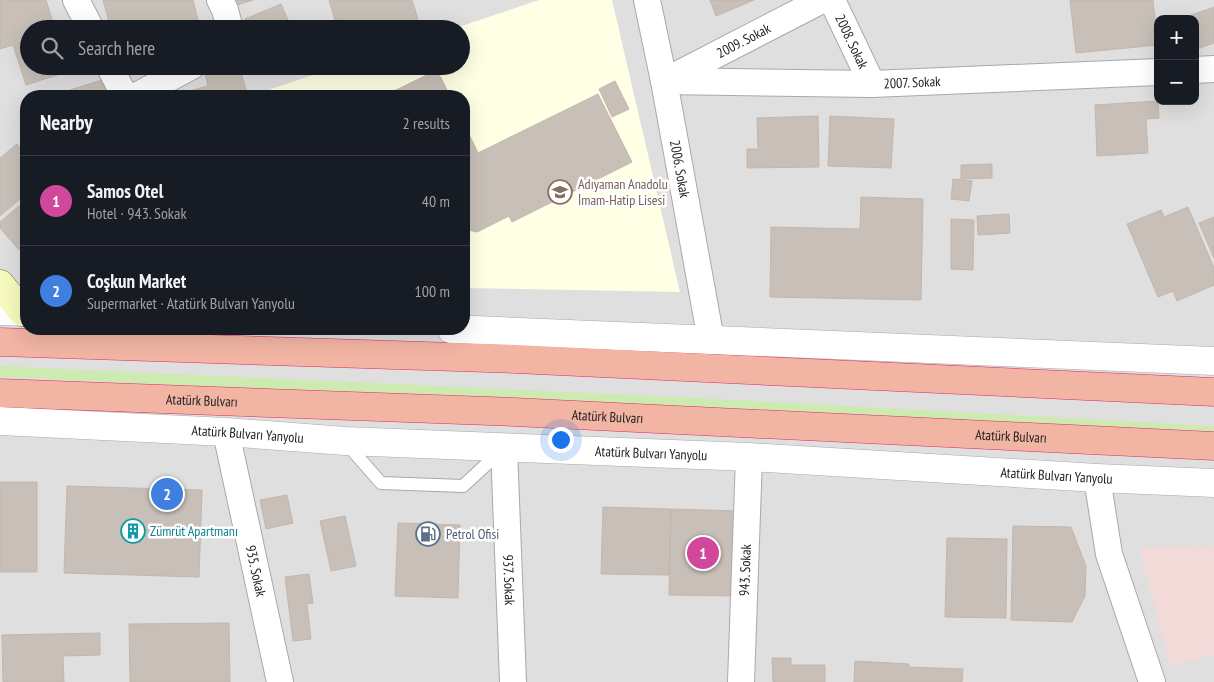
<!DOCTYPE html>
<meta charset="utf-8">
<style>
:root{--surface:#171b24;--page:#20242c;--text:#f1f3f6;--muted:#9ea1a6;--line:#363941;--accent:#db2777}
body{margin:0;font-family:"PT Sans Narrow",sans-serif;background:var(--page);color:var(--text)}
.controls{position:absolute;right:15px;top:15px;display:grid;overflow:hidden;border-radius:10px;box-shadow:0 5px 20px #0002}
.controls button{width:45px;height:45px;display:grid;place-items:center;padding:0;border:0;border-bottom:1px solid var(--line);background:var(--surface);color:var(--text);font:25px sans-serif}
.you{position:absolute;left:560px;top:439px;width:18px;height:18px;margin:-12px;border:4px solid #fff;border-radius:50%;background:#1a73e8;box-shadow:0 0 0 8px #1a73e833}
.badge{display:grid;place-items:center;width:32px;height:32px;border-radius:50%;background:var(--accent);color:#fff;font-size:16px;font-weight:700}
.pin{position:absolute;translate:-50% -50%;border:2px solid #fff;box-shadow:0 1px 5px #0006}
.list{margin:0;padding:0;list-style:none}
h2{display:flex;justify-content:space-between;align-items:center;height:65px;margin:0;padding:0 20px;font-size:21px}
h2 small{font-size:16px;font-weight:400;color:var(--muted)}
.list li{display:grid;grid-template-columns:32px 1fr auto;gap:15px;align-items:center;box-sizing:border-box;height:90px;padding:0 20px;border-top:1px solid var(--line)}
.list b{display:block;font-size:19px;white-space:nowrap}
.list p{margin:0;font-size:16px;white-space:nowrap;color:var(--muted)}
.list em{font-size:16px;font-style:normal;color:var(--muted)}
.icon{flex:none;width:28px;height:28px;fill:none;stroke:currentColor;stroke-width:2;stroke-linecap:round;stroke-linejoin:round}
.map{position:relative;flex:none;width:1214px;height:682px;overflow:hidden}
.search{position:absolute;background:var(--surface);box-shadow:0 5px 20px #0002;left:20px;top:20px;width:450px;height:55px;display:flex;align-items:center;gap:12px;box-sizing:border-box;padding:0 18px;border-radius:28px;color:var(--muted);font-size:19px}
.panel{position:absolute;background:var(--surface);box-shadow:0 5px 20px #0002;left:20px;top:90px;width:450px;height:245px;border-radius:20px}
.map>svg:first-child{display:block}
.residential{fill:#e0dfdf;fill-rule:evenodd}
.commercial{fill:#f2dad9}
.education{fill:#ffffe5}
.grass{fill:#cdebb0}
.building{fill:#c7bfb8;stroke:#c4b6ab}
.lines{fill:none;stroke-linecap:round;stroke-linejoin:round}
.service-casing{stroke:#a9a9a9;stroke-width:14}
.minor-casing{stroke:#a9a9a9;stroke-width:28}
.tertiary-casing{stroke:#a9a9a9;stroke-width:29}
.secondary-casing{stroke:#707d05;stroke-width:29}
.trunk-casing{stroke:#dc2a67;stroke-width:29}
.service{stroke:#fff;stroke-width:12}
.minor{stroke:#fff;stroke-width:26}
.tertiary{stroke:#fff;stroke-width:28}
.secondary{stroke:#f7fabf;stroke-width:28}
.trunk{stroke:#f2b4a3;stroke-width:28}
.labels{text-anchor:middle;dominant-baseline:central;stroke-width:5;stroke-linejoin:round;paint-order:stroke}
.street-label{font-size:14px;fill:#222;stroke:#fff}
.education-label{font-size:14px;fill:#785e54;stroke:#fff;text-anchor:start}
.culture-label{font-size:14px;fill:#0d838f;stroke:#fff;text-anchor:start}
.service-label{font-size:14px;fill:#4e5e75;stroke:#fff;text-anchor:start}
</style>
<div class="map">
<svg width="1214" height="682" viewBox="0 0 1214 682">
<rect width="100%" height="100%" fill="#f2efe9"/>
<path class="residential" d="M 0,0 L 1214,0 L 1214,682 L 0,682 ZM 1158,19 L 1195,19 L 1195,101 L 1158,101 ZM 29,29 L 461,29 L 461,66 L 29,66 ZM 26,96 L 464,96 L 464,329 L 26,329 Z"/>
<path class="commercial" d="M 1214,546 L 1214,655 L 1170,665 L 1139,547 Z"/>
<path class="education" d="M 539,0 L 612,0 L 680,292 L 464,288 L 464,96 L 256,96 L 256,94 L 340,66 L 461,66 L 461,29 L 453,29 Z"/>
<path class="grass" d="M 0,366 L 700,398 L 1214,426 L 1214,440 L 700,410 L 0,377 Z"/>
<path class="building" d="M 3,0 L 46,0 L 54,26 L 68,22 L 70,29 L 29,29 L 29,66 L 82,67 L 26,85 L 13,45 L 0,49 L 0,1 Z
M 103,0 L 193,0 L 198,20 L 175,26 L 175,29 L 153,29 L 151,23 L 130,29 L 111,29 Z
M 232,0 L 253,0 L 234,6 Z
M 329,0 L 412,0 L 418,19 L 386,29 L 346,29 L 343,19 L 335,21 Z
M 710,0 L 754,0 L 716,16 Z
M 1070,0 L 1153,0 L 1158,45 L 1076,53 Z
M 281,4 L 292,29 L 249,29 L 245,19 Z
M 1214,7 L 1214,43 L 1197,49 L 1195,43 L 1195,19 L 1186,19 L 1186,17 Z
M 217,66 L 239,66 L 248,96 L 171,96 L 208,86 L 204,70 Z
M 437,70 L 450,96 L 384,96 Z
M 102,80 L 107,96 L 51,96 Z
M 615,81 L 629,109 L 612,117 L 599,89 Z
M 598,94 L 632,162 L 512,222 L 509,216 L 477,232 L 464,229 L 464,124 L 478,153 Z
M 1158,101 L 1159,118 L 1146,119 L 1148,153 L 1097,156 L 1095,105 Z
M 818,116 L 819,167 L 747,168 L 747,149 L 758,149 L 757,118 Z
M 830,116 L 894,119 L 891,168 L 828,166 Z
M 17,144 L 26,155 L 26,194 L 0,216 L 0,158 Z
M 992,164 L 992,178 L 961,179 L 961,165 Z
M 953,179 L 972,181 L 969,201 L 951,199 Z
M 861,197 L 923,199 L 921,300 L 770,297 L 771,227 L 860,229 Z
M 26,200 L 26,250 L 19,250 L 0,228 L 0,222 Z
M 1188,207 L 1214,268 L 1214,285 L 1177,301 L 1173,291 L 1158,297 L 1127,224 L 1161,210 L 1164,217 Z
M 1009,214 L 1010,233 L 978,235 L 977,216 Z
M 1214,217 L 1214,258 L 1199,223 Z
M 951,219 L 974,220 L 973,270 L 951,269 Z
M 0,482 L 37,482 L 37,572 L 0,572 Z
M 67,486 L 202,490 L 199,577 L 64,573 Z
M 287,495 L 293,523 L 266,529 L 260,500 Z
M 603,507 L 671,509 L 669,575 L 601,574 Z
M 671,509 L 738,511 L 735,596 L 669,595 Z
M 345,516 L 356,566 L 331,571 L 320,521 Z
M 398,523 L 460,525 L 458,598 L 395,596 Z
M 1013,526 L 1071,527 L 1086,566 L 1085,596 L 1072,622 L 1011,620 Z
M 947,538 L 1007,539 L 1006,618 L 945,617 Z
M 309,574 L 313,603 L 307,604 L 311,639 L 293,641 L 285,577 Z
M 229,623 L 230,682 L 130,682 L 129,624 Z
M 100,633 L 100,655 L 63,656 L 64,682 L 3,682 L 2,635 Z
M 772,658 L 791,658 L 791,665 L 825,665 L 825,682 L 773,682 Z
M 855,661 L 909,664 L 909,667 L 963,669 L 962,682 L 854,682 Z"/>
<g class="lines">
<g class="service-casing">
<path id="service" d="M 346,443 L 381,483 L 463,486 L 502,450"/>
</g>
<g class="minor-casing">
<g id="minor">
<path d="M 76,0 L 91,29"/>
<path d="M 220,0 L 225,10 L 230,29"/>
<path id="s1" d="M 647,0 L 664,81 L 711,340"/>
<path id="s2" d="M 832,0 L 872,84"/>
<path d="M 109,66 L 125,96"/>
<path d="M 1195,70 L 1214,69"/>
<path id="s3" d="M 667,80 L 822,0"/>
<path id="s4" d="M 664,81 L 872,84 L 1158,72"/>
<path d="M 136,96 L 192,66"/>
<path id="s5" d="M 226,432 L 280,682"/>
<path id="s6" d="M 504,448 L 513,682"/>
<path d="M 1097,478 L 1109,554 L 1152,682"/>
<path id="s7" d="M 741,682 L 749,457"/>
</g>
</g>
<g class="tertiary-casing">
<g id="tertiary">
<path d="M 0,311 L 26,312"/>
<path d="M 451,329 L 1214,361"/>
<path id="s8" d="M 0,421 L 226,432 L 345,441 L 749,457 L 1097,478 L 1214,483"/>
</g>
</g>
<g class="secondary-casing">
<path id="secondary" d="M 0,284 L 23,312"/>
</g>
<g class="trunk-casing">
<g id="trunk">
<path d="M 0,342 L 515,359 L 1214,392"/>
<path id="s9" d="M 0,393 L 514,412 L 1214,446"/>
</g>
</g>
<use href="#service" class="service"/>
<use href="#minor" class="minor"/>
<use href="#tertiary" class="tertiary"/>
<use href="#secondary" class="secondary"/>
<use href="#trunk" class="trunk"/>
</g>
<defs>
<g id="school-ring" transform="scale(1.25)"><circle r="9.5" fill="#fff" stroke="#8d6e63" stroke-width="1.5"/><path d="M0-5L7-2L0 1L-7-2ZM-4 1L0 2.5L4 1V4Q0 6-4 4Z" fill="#8d6e63"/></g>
<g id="building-ring" transform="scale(1.25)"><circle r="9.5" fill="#fff" stroke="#0f9aa8" stroke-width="1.5"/><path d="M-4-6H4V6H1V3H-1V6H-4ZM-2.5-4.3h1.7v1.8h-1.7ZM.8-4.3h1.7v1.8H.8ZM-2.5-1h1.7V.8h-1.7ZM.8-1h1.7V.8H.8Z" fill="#0f9aa8"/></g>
<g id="fuel-ring" transform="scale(1.25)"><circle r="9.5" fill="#fff" stroke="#5c6f8a" stroke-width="1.5"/><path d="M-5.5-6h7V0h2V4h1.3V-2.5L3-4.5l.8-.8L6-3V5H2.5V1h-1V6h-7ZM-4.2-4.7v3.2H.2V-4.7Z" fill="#5c6f8a"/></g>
</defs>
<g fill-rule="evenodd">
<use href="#school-ring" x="560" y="192"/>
<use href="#building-ring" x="133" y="531"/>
<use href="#fuel-ring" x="428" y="534"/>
</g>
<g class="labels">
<g class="street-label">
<text stroke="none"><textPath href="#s3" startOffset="86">2009. Sokak</textPath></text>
<text stroke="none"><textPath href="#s2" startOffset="46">2008. Sokak</textPath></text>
<text stroke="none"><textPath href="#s4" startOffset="248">2007. Sokak</textPath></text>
<text stroke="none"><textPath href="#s1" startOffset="172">2006. Sokak</textPath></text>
<text stroke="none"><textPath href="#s9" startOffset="202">Atatürk Bulvarı</textPath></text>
<text stroke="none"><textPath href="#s9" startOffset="608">Atatürk Bulvarı</textPath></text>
<text stroke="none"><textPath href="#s8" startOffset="248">Atatürk Bulvarı Yanyolu</textPath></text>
<text stroke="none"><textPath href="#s9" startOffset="1012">Atatürk Bulvarı</textPath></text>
<text stroke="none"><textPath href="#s8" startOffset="652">Atatürk Bulvarı Yanyolu</textPath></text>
<text stroke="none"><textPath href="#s8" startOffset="1058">Atatürk Bulvarı Yanyolu</textPath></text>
<text stroke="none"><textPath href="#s7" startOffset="112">943. Sokak</textPath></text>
<text stroke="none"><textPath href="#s5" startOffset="142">935. Sokak</textPath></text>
<text stroke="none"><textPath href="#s6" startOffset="132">937. Sokak</textPath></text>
</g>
<g class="education-label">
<text x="578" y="184">Adıyaman Anadolu<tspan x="578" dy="16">İmam-Hatip Lisesi</tspan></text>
</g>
<g class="culture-label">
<text x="150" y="531">Zümrüt Apartmanı</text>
</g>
<g class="service-label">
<text x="446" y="534">Petrol Ofisi</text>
</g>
</g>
</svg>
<div class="controls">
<button>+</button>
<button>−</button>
</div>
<div class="you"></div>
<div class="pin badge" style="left:703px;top:553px;background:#d1479c">1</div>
<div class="pin badge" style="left:167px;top:494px;background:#3f7fe0">2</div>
<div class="search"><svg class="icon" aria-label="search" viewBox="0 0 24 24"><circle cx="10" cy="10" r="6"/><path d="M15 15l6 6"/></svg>Search here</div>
<section class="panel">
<h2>Nearby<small>2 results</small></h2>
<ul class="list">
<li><span class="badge" style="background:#d1479c">1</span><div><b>Samos Otel</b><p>Hotel · 943. Sokak</p></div><em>40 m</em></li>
<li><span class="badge" style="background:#3f7fe0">2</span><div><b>Coşkun Market</b><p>Supermarket · Atatürk Bulvarı Yanyolu</p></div><em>100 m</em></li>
</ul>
</section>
</div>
